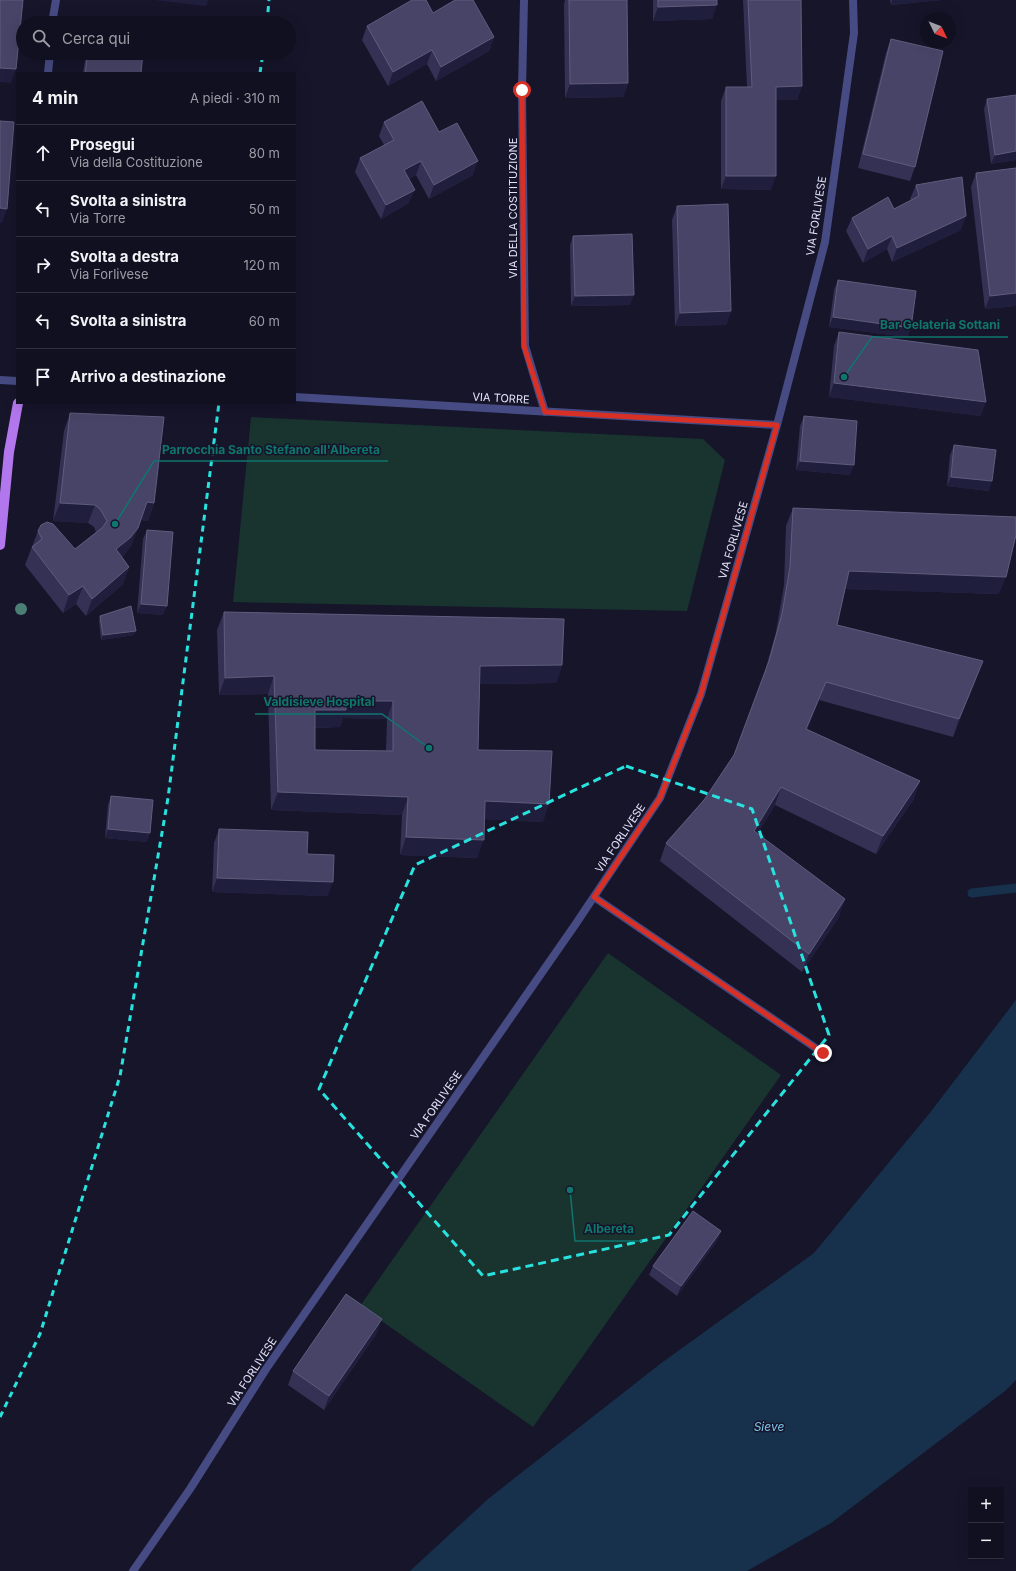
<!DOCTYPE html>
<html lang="it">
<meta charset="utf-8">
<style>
:root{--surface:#101020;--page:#191929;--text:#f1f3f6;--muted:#9c9da5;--line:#30303e}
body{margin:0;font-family:Inter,sans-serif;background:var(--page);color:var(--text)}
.controls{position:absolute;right:12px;bottom:12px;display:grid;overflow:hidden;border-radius:0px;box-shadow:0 4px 16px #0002}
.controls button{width:36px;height:36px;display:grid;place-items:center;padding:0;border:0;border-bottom:1px solid var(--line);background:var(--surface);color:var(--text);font:20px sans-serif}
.compass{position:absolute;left:920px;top:12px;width:36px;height:36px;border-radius:50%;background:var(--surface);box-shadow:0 4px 16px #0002;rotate:133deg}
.stop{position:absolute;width:12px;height:12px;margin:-9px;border:3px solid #d93025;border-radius:50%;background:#fff}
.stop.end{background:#d93025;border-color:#fff;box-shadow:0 1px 4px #0008}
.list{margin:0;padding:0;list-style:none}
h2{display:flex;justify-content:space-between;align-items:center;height:52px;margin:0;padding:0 16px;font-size:17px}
h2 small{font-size:13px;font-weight:400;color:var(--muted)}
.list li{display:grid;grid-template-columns:26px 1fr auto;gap:12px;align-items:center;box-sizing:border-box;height:56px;padding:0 16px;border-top:1px solid var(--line)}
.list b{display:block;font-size:15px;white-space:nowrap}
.list p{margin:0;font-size:13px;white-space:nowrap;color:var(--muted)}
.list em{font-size:13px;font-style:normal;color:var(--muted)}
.icon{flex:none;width:22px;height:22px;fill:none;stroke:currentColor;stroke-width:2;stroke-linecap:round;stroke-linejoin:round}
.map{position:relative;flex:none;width:1016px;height:1571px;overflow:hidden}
.search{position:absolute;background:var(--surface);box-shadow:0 4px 16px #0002;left:16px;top:16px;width:280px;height:44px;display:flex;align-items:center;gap:10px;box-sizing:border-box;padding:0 14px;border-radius:22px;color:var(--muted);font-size:15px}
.panel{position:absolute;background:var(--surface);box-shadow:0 4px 16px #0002;left:16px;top:72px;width:280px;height:332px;border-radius:0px}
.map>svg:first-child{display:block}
.grass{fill:#19332f}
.water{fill:#17314c}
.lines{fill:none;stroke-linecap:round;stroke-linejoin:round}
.stream{stroke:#17314c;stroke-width:9}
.minor{stroke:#464b83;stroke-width:8}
.tertiary{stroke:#464b83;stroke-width:8}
.primary{stroke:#b377ed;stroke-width:10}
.rail{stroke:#27e2de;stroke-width:3;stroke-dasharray:6 5;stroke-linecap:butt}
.tree{fill:#4b7e74}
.wall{fill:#343155;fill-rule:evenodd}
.shaded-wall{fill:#201e3d}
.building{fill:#474467;stroke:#5f5d7e;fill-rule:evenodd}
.route{stroke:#d93025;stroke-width:5}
.marked{fill:none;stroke:#27e2de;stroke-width:3;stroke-dasharray:8 5;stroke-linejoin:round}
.labels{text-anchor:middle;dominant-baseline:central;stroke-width:3;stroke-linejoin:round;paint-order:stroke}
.street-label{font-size:11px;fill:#e2e2fb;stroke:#16152a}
.water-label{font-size:12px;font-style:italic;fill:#7dc7ee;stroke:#16152a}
.leader{fill:none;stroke:#0f766e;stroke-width:1.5}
.callout-dot{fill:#0f766e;stroke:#16152a;stroke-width:1.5}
.callout-label{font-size:12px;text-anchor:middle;font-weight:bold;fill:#0f766e;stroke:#16152a;stroke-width:3;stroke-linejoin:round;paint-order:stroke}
</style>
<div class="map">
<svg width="1016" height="1571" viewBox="0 0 1016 1571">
<rect width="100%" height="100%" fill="#16152a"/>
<path class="grass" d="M 251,417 L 703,439 L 725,460 L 687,611 L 233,602 Z
M 608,953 L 781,1075 L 533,1427 L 360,1306 Z"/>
<path class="water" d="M 1016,1000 L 1016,1380 L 1005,1391 L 831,1523 L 747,1571 L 410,1571 L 488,1499 L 660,1364 L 814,1253 L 929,1114 Z"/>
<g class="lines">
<path class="stream" d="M 972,893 L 1016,888"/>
<path class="minor" d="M 524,0 L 522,89 L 525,346 L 545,412
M 52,23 L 56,0
M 48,73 L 50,53
M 0,380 L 17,381
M 594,897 L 823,1053"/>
<path class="tertiary" d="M 295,397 L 777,425
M 133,1571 L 190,1489 L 266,1369 L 575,925 L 660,798 L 701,694 L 777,425 L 825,242 L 854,33 L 853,0"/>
<path class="primary" d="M 0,545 L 9,452 L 18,403"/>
<path class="rail" d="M 267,23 L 269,0
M 260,73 L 263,53
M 0,1417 L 40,1334 L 120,1076 L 168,798 L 219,403"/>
</g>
<circle class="tree" cx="21" cy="609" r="6"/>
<path class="wall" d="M 565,0 L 627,0 L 628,83 L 623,97 L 565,98 L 564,4 Z
M 653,0 L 717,0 L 712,19 L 653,21 Z
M 743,0 L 801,0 L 802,86 L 797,100 L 776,100 L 771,190 L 721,189 L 721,101 L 726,87 L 747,87 Z
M 890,0 L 942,0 L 891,5 Z
M 433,13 L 494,37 L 489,51 L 436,81 L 427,64 L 388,86 L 362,40 L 367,26 Z
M 891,39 L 915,167 L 910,181 L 858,168 L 886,53 Z
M 86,53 L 143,53 L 141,73 L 83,73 Z
M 987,99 L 1016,160 L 991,164 L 984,109 Z
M 384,122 L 439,132 L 473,175 L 429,199 L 416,175 L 409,179 L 409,203 L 381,219 L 355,172 L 360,158 L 384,145 L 379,136 Z
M 1016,168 L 1016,306 L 985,309 L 971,187 L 976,173 Z
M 916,185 L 961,230 L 892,262 L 887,249 L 863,263 L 846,231 L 852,218 L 894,209 L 911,200 L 910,199 Z
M 677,206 L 731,311 L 726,325 L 675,326 L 672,220 Z
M 573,236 L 630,305 L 571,306 L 570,245 Z
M 838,280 L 911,328 L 907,337 L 829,327 L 834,290 Z
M 839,332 L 981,416 L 829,397 L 834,346 Z
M 70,413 L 154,503 L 148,521 L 141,520 L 131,546 L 122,557 L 129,567 L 123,584 L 86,616 L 76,604 L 63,613 L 25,565 L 38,531 L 75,549 L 96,532 L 94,527 L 88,523 L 53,521 L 64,431 Z
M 804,416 L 850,475 L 796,470 L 800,426 Z
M 954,445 L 989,491 L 947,486 L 950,455 Z
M 793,508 L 999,594 L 845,589 L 837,625 L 976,679 L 953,737 L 819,700 L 807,730 L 914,799 L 876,854 L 775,805 L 757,834 L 839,917 L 802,972 L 660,861 L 666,843 L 704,800 L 734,755 L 763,678 L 776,632 L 784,585 L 786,526 Z
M 147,530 L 163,615 L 137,613 L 143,539 Z
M 224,612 L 562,665 L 556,683 L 480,684 L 478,750 L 543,822 L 484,819 L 477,858 L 400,855 L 402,815 L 271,810 L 268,694 L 219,695 L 217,630 ZM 343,718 L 387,719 L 386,751 L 315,750 L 315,728 L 340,727 Z
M 100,616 L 134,635 L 101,640 L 99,621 Z
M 111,796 L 147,842 L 105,838 L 108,805 Z
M 219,829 L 307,854 L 328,896 L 212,892 L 214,843 Z
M 721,1231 L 717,1241 L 677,1296 L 649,1275 L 653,1266 Z
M 377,1333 L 324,1410 L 288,1385 L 293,1371 Z"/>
<path class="shaded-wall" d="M 154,0 L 208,0 L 206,6 Z
M 892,0 L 942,0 L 891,5 Z
M 717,5 L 712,19 L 653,21 L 658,7 Z
M 494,37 L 489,51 L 436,81 L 441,67 Z
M 432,50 L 427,64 L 388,86 L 393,72 Z
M 0,68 L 16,69 L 11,83 L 0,82 Z
M 628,83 L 623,97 L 565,98 L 570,84 Z
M 802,86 L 797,100 L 771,100 L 776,87 Z
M 1016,151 L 1016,160 L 991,164 L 995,155 Z
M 421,161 L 416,175 L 399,184 L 404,170 Z
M 478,161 L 473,175 L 429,199 L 434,185 Z
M 726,176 L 776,176 L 771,190 L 721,189 Z
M 415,190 L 409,203 L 381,219 L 386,205 Z
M 0,208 L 7,209 L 2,223 L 0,223 Z
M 966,216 L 961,230 L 892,262 L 897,248 Z
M 892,236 L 887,249 L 863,263 L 868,249 Z
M 1016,293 L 1016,306 L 985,309 L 990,296 Z
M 634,295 L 630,305 L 571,306 L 575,296 Z
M 731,311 L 726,325 L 675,326 L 680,313 Z
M 833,317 L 911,328 L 907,337 L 829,327 Z
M 834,383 L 986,402 L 981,416 L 829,397 Z
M 800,461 L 854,465 L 850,475 L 796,470 Z
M 951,477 L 992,481 L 989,491 L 947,486 Z
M 147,502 L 154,503 L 148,521 L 140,520 Z
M 60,503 L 95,505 L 88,523 L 53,521 Z
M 138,528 L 131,546 L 124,556 L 110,567 L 116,549 Z
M 129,567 L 123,584 L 86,616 L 92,599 Z
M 849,571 L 1006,577 L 999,594 L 843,589 Z
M 83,586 L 76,604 L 63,613 L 69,595 Z
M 141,604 L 167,606 L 163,615 L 137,613 Z
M 136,631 L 134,635 L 101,640 L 103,635 Z
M 983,661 L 976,679 L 953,737 L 959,719 Z
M 562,665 L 556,683 L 474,684 L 480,666 Z
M 274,676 L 268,694 L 219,695 L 225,678 Z
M 826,682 L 819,700 L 800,747 L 806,729 Z
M 346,701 L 393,701 L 387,719 L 343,718 L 340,727 L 308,728 L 315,710 Z
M 920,781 L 914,799 L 876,854 L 883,836 Z
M 781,787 L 775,805 L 748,849 L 754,831 Z
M 278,792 L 408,797 L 402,815 L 271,810 Z
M 485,801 L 549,804 L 543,822 L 479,819 Z
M 108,829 L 150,833 L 147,842 L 105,838 Z
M 406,837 L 484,840 L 477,858 L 400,855 Z
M 217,878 L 333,882 L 328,896 L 212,892 Z
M 845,899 L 839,917 L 802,972 L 809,954 Z
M 721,1231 L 717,1241 L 677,1296 L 681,1286 Z
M 382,1319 L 377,1333 L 324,1410 L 329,1396 Z"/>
<path class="building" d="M 0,0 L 23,0 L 16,69 L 0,68 Z
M 412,0 L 426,0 L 433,13 L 455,0 L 473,0 L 494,37 L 441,67 L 432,50 L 393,72 L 367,26 Z
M 569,0 L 627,0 L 628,83 L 570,84 Z
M 658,0 L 717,0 L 717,5 L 658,7 Z
M 748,0 L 801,0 L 802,86 L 776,87 L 776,176 L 726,176 L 726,87 L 752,87 Z
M 891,39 L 943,51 L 915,167 L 863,154 Z
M 88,53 L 143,53 L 141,73 L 85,73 Z
M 1016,95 L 1016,151 L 995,155 L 987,99 Z
M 422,101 L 439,132 L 457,123 L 478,161 L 434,185 L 421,161 L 404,170 L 415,190 L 386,205 L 360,158 L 394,140 L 384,122 Z
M 0,121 L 14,122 L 7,209 L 0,208 Z
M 1016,168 L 1016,293 L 990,296 L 976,173 Z
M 962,177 L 966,216 L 897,248 L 892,236 L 868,249 L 852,218 L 888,197 L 894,209 L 919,196 L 916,185 Z
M 728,204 L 731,311 L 680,313 L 677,206 Z
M 632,234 L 634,295 L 575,296 L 573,236 Z
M 838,280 L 916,291 L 911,328 L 833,317 Z
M 839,332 L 978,350 L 986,402 L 834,383 Z
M 70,413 L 164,417 L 154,503 L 147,502 L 138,528 L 130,538 L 116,549 L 129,567 L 92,599 L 83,586 L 69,595 L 32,547 L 42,539 L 38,531 L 41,525 L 47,522 L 53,524 L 75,549 L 102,528 L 107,521 L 100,509 L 95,505 L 60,503 Z
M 804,416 L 857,421 L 854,465 L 800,461 Z
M 954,445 L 996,450 L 992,481 L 951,477 Z
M 793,508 L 1016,517 L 1016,535 L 1006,577 L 849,571 L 837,625 L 983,661 L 959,719 L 826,682 L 806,729 L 920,781 L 883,836 L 781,787 L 754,831 L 845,899 L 809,954 L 666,843 L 704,800 L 734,755 L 769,661 L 782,614 L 790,567 Z
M 147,530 L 173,532 L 167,606 L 141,604 Z
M 131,606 L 136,631 L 103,635 L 100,616 Z
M 224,612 L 564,619 L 562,665 L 480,666 L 478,750 L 552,751 L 549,804 L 485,801 L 484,840 L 406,837 L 408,797 L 278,792 L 274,676 L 225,678 ZM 346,701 L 393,701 L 393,751 L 315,750 L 315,710 L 346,710 Z
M 111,796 L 153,800 L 150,833 L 108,829 Z
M 219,829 L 308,832 L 307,854 L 334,855 L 333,882 L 217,878 Z
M 693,1211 L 721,1231 L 681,1286 L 653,1266 Z
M 346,1294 L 382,1319 L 329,1396 L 293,1371 Z"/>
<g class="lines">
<path class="route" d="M 522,90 L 524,346 L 545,412 L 777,425 L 701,694 L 660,798 L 594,897 L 823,1053"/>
</g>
<path class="marked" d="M 626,766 L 752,809 L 829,1035 L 669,1235 L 483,1276 L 319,1089 L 415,865 Z"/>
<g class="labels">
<g class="street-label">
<text transform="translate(513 208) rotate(-90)">VIA DELLA COSTITUZIONE</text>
<text transform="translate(816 216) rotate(-81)">VIA FORLIVESE</text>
<text transform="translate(501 398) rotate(3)">VIA TORRE</text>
<text transform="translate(733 540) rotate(-74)">VIA FORLIVESE</text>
<text transform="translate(620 838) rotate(-56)">VIA FORLIVESE</text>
<text transform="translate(436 1105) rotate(-55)">VIA FORLIVESE</text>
<text transform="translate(252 1372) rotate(-57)">VIA FORLIVESE</text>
</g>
<g class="water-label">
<text x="769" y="1426">Sieve</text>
</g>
</g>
<path class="leader" d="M844 377L872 337H1008M115 524L154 461H388M429 748L382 714H255M570 1190L575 1241H642"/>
<g class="callout-dot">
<circle cx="844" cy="377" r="4"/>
<circle cx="115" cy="524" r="4"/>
<circle cx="429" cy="748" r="4"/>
<circle cx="570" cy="1190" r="4"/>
</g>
<g class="callout-label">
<text x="940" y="329">Bar Gelateria Sottani</text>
<text x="271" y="454">Parrocchia Santo Stefano all'Albereta</text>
<text x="319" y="706">Valdisieve Hospital</text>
<text x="609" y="1233">Albereta</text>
</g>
</svg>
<div class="controls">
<button>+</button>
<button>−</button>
</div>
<svg class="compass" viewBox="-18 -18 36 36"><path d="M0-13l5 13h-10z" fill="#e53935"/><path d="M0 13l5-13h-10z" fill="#9c9da5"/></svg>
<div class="stop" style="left:522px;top:90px"></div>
<div class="stop end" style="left:823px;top:1053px"></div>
<div class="search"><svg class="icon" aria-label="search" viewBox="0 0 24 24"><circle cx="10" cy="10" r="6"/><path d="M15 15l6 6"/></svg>Cerca qui</div>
<section class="panel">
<h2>4 min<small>A piedi · 310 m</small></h2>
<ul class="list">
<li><svg class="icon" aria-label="ahead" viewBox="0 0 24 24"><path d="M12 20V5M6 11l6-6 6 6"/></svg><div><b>Prosegui</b><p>Via della Costituzione</p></div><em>80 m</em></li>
<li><svg class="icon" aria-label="left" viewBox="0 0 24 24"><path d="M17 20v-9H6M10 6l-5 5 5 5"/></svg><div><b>Svolta a sinistra</b><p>Via Torre</p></div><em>50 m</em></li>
<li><svg class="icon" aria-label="right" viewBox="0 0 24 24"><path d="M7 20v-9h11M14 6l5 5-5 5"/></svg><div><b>Svolta a destra</b><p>Via Forlivese</p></div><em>120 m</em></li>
<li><svg class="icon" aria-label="left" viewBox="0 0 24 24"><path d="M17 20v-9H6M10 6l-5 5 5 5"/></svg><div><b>Svolta a sinistra</b></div><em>60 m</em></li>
<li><svg class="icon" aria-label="arrive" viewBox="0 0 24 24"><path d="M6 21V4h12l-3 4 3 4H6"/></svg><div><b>Arrivo a destinazione</b></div></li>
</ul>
</section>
</div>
